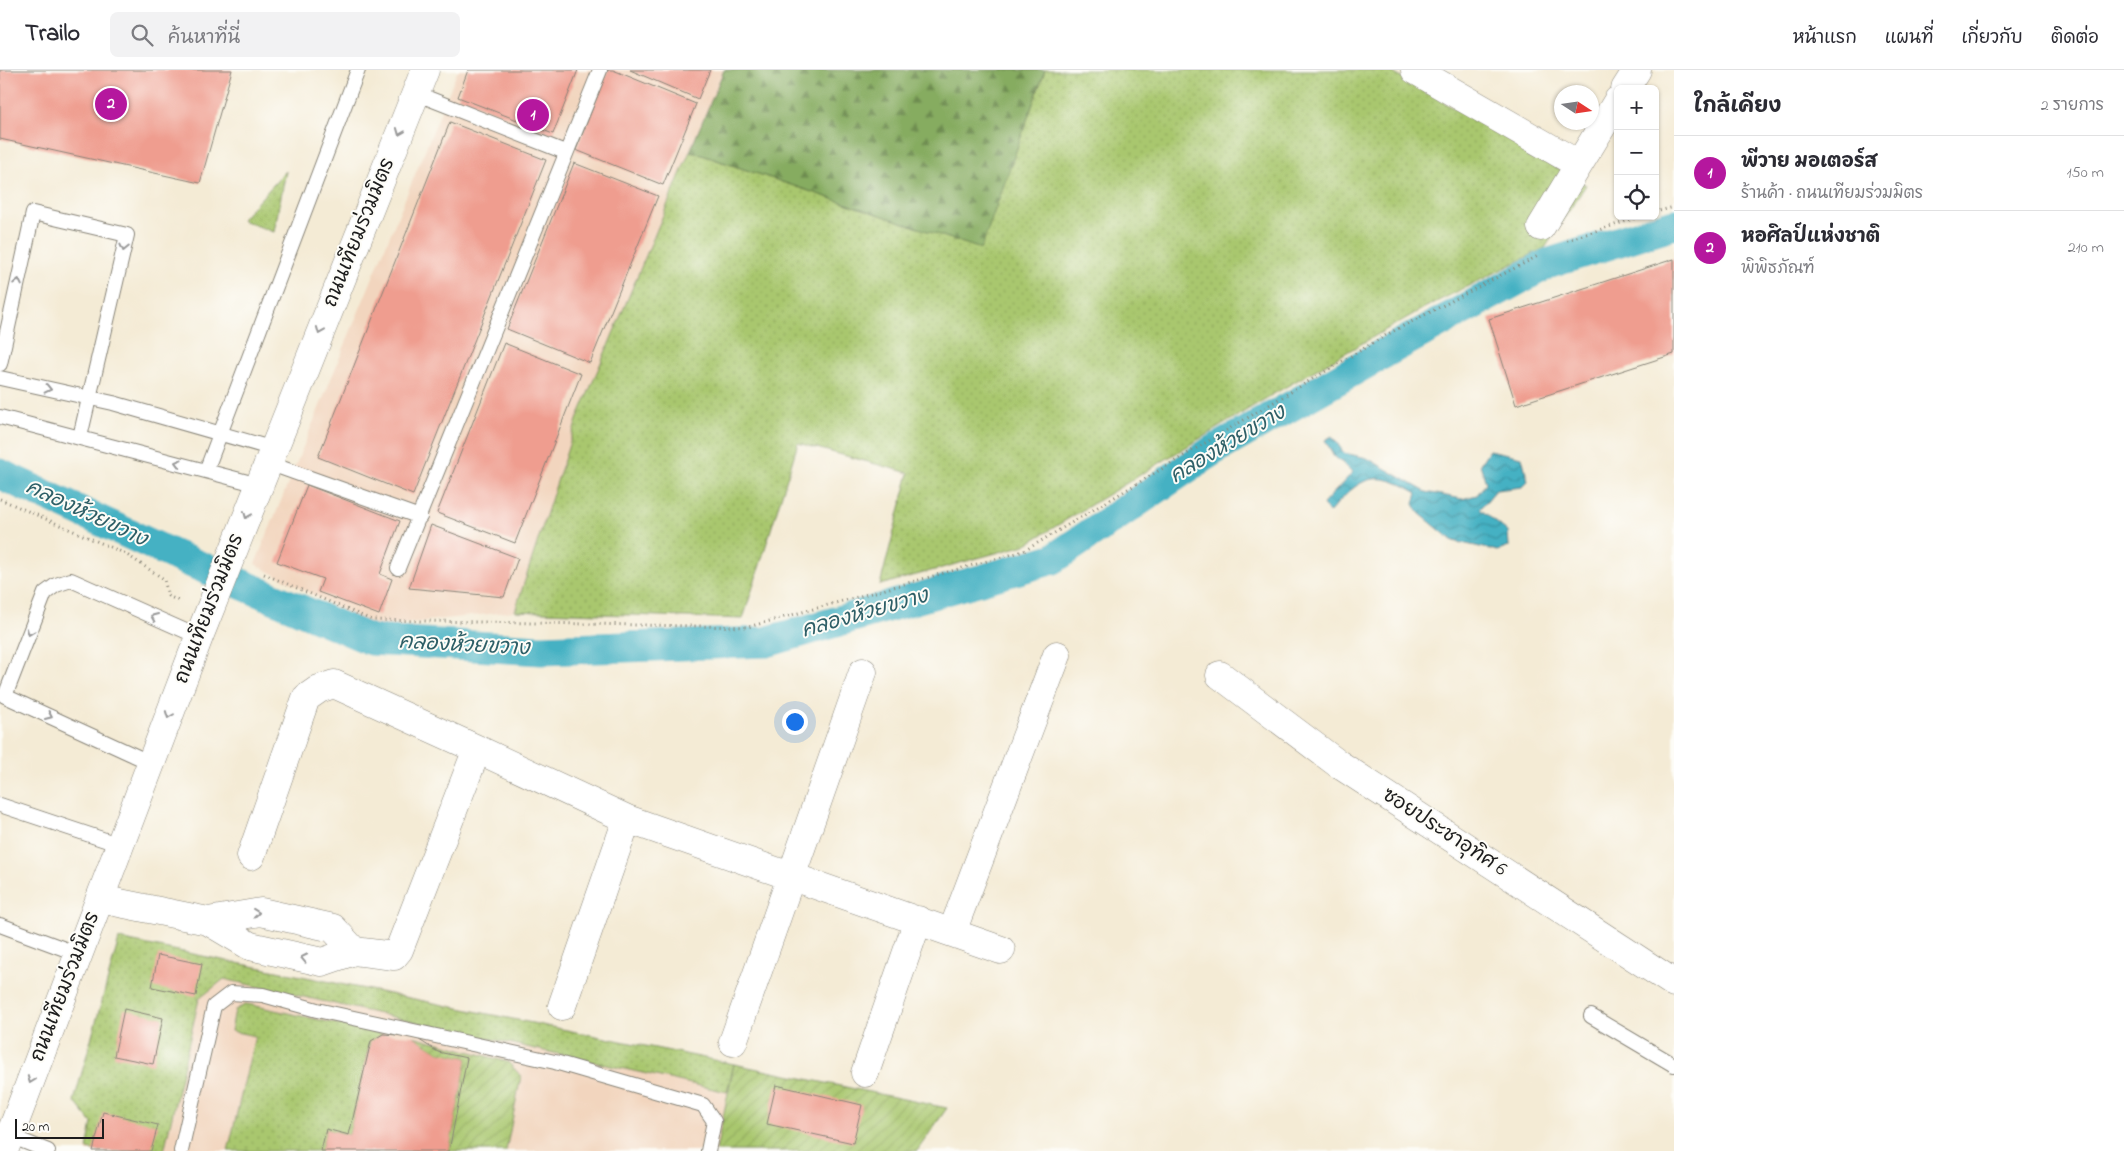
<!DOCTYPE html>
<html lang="th">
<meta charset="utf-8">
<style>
:root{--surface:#fff;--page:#f2f2f3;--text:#2b2b33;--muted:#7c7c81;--line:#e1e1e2;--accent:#b5179e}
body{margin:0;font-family:"Indie Flower","Playpen Sans Thai",sans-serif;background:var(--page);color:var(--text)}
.controls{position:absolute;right:15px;top:15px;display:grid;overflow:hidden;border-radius:8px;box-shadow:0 1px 4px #0004}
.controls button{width:45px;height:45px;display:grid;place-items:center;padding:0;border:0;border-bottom:1px solid var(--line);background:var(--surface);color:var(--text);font:25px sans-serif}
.compass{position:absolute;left:1554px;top:15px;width:45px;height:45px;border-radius:50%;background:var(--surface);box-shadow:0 1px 4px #0004;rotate:102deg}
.scale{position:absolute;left:15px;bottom:12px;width:89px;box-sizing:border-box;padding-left:5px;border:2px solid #1c1c1c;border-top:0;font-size:14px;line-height:18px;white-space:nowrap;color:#1c1c1c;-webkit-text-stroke:4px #fdfcf7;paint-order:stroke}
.you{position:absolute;left:794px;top:651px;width:18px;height:18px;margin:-12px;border:4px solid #fff;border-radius:50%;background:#1a73e8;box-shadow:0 0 0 8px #1a73e833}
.badge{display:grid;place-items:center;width:32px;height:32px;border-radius:50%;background:var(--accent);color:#fff;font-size:16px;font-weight:700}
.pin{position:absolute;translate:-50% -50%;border:2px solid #fff;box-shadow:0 1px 5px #0006}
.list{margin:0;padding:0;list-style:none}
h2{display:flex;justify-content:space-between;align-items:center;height:65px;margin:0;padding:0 20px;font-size:21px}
h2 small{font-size:16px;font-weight:400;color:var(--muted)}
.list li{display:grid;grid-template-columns:32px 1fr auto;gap:15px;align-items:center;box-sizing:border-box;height:75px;padding:0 20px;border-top:1px solid var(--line)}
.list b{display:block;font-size:19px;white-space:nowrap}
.list p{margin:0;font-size:16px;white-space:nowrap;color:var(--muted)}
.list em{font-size:16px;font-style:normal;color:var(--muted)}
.icon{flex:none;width:28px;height:28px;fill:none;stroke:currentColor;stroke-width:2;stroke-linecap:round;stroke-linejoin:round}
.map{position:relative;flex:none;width:1674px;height:1081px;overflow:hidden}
header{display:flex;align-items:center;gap:30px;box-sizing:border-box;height:70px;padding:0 25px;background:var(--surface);border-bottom:1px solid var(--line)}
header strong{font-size:24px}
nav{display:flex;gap:28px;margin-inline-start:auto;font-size:18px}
.search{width:350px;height:45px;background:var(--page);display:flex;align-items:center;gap:12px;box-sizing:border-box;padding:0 18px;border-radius:8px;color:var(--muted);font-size:19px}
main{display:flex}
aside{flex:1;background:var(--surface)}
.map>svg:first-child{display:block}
.built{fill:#f2d5be}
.grass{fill:url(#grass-dots);stroke:#627245}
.forest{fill:url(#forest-firs);stroke:#51643e}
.garden{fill:url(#garden-furrows);stroke:#627245}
.water{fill:url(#water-waves);stroke:#306670}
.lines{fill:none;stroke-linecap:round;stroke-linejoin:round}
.canal{stroke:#45b1c3;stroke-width:31}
.building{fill:#ef9d8f}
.service-casing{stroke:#888478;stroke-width:16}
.minor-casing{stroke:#888478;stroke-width:29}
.tertiary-casing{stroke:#888478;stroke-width:29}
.path{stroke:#888478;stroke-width:3;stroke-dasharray:1 4;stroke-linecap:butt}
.service{stroke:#fff;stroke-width:14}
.minor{stroke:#fff;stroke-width:28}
.tertiary{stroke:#fff;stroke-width:28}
.oneway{stroke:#999}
.labels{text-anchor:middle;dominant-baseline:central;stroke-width:4;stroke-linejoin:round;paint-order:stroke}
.street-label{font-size:20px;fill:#1c1c1c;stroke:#fdfcf7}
.water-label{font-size:21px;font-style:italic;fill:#2e5f67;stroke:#fdfcf7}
</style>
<header>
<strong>Trailo</strong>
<div class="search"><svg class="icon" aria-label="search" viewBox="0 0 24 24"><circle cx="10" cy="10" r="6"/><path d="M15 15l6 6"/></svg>ค้นหาที่นี่</div>
<nav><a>หน้าแรก</a><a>แผนที่</a><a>เกี่ยวกับ</a><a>ติดต่อ</a></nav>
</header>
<main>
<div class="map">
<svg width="1674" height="1081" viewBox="0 0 1674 1081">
<defs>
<pattern id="grass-dots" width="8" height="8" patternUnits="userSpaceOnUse" patternTransform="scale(1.25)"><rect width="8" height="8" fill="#a9c76e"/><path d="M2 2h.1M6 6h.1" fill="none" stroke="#91aa5f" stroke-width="1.8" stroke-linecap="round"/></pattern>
<pattern id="forest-firs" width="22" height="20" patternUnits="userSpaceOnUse" patternTransform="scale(1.25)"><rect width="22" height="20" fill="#86ac61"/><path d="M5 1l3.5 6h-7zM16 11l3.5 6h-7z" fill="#6d8b4f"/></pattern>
<pattern id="garden-furrows" width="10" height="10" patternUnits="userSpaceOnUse" patternTransform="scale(1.25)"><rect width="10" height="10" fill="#a9c76e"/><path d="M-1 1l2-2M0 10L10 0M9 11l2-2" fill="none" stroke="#91aa5f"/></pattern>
<pattern id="water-waves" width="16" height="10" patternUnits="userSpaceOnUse" patternTransform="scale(1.25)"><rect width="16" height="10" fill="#45b1c3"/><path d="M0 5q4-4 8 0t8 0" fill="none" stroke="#398f9e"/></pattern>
</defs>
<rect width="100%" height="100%" fill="#fdfcf7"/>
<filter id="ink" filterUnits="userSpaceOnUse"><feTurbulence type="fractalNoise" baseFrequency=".02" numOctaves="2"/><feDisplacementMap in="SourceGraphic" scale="10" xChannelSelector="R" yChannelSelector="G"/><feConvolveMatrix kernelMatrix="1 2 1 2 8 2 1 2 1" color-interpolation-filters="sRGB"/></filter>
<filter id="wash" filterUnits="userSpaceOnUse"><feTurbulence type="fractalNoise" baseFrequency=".0096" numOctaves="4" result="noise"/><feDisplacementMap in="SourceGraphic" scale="20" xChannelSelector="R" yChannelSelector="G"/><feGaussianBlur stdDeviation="1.12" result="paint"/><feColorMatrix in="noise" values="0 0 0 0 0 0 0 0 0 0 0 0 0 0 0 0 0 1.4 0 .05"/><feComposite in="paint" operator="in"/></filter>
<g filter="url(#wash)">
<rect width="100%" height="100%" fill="#f4ebd5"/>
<path class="built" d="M 458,0 L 724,0 L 578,347 L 515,541 L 374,557 L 255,494 Z
M 119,869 L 375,920 L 947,1038 L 917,1081 L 86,1081 L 92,1053 L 74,1031 Z"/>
<path class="grass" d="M 1045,0 L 1388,0 L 1586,115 L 1545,178 L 1424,238 L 1270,326 L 1025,475 L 880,515 L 909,403 L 798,373 L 743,549 L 515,541 L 578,347 L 690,81 L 980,178 Z
M 286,101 L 274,162 L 241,150 Z
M 119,869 L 734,994 L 727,1022 L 224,909 L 199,929 L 164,1081 L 96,1081 L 87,1079 L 92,1053 L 74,1031 Z
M 247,934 L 383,964 L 370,971 L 349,1065 L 326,1059 L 321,1081 L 228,1081 L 255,966 L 231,961 L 235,940 Z"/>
<path class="forest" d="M 724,0 L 1045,0 L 981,179 L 690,81 Z"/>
<path class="garden" d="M 413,966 L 508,992 L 521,1006 L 506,1081 L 449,1081 L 467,988 L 438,982 Z
M 734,994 L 947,1038 L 917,1081 L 716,1081 Z"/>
<path class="water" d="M 1332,366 L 1344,383 L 1367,388 L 1426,422 L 1462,429 L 1477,425 L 1486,413 L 1480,394 L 1489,380 L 1522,387 L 1528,411 L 1522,417 L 1496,420 L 1480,439 L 1508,462 L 1509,477 L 1498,481 L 1453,471 L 1419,443 L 1414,434 L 1417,423 C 1374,397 1359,408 1329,443 L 1323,434 L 1353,402 L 1334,386 L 1325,370 Z"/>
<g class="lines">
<path class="canal" d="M 0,404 L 176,486 L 371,570 L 541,580 L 766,572 L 1053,489 L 1212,381 L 1395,277 L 1547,194 L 1674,154"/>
</g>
<g id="blocks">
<path class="building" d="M 0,0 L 232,0 L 200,113 L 0,69 Z
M 468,0 L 578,0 L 553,64 L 458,27 Z
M 608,0 L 613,0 L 696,34 L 663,115 L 576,80 Z
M 630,0 L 710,0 L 698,29 Z
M 450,52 L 546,90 L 413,425 L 318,387 Z
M 574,93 L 658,126 L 590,293 L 507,259 Z
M 1674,189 L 1674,284 L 1516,335 L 1489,249 Z
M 504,273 L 581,304 L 515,473 L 437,443 Z
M 307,415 L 400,451 L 380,504 L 392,509 L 379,545 L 318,522 L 323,509 L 277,492 Z
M 431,455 L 518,488 L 504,527 L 409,518 Z
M 158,885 L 202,894 L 196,926 L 152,917 Z
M 124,939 L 163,948 L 153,994 L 114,986 Z
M 383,964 L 413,966 L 438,982 L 467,988 L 449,1081 L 321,1081 L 326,1059 L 349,1065 L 371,971 Z
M 776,1015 L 862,1035 L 853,1073 L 767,1054 Z
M 103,1042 L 158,1055 L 151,1081 L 93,1081 Z"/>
</g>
</g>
<g filter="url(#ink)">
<use href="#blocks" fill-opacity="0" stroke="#888478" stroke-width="1"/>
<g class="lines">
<g class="service-casing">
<path id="service" d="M 415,23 L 565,82
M 0,294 L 33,143 L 127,165 L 80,367
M 0,308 L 113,333 L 274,379
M 0,347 L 259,415
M 268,393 L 420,447
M 206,401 L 358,0
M 398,498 L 600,0
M 151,693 L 5,626 L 45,523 L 56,515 L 71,510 L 199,567
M 0,735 L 120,775
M 0,855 L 78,884
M 1591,946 L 1674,995
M 10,1066 L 48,1081
M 181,1081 L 214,936 L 231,923 L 263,925 L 317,940 L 555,992 L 703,1035 L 714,1051 L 708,1081"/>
</g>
<g class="minor-casing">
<path id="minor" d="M 1415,0 L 1578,94
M 1625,19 L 1637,0
M 1541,157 L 1618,30
M 1220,605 L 1337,693 L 1674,913
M 251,786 L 306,628 L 319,619 L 334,614 L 477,679
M 100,829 L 208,851 L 250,876 L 322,892 L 354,881 L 333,858 L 261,842 L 208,851
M 952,862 L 1057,585
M 354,881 L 394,886 L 399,880 L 477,679 L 627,749 L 1001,880
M 562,936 L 627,749
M 733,972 L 863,602
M 865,1003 L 918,850"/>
</g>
<g class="tertiary-casing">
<path id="tertiary" d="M 4,1081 L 199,567 L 425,0"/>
</g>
<path class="path" d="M 1655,142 L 1674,137
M 1567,170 L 1643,146
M 0,429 L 124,483 L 164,509 L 168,526 L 179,531
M 264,504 L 372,550 L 748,557 L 1024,481 L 1388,264 L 1538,186"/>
<use href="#service" class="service"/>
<use href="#minor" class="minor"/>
<use href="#tertiary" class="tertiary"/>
</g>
<defs><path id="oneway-chevron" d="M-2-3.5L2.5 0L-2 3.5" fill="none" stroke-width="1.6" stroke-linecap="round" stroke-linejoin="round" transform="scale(1.25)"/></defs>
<g class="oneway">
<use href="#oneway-chevron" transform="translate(400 62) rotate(112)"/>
<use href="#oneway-chevron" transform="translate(124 178) rotate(103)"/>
<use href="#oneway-chevron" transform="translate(18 212) rotate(-78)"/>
<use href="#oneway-chevron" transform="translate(320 261) rotate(112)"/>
<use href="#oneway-chevron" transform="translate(48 319) rotate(13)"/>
<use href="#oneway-chevron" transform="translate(178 393) rotate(-165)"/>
<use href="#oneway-chevron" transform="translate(247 445) rotate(112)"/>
<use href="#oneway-chevron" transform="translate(154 547) rotate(-156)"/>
<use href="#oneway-chevron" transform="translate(30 562) rotate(111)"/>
<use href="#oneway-chevron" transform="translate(169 645) rotate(111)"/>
<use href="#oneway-chevron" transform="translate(49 646) rotate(25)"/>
<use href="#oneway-chevron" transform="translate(256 843) rotate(-6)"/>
<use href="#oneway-chevron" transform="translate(304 888) rotate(-168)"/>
<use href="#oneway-chevron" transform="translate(31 1010) rotate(111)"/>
</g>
</g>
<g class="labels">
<g class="street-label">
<text transform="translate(360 163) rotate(-68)">ถนนเทียมร่วมมิตร</text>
<text transform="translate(210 539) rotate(-69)">ถนนเทียมร่วมมิตร</text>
<text transform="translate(1444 763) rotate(33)">ซอยประชาอุทิศ 6</text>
<text transform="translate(66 917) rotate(-69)">ถนนเทียมร่วมมิตร</text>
</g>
<g class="water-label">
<text transform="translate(1228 375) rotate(-31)">คลองห้วยขวาง</text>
<text transform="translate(86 444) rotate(25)">คลองห้วยขวาง</text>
<text transform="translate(865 544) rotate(-16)">คลองห้วยขวาง</text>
<text transform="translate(464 576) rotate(3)">คลองห้วยขวาง</text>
</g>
</g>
</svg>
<div class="controls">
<button>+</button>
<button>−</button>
<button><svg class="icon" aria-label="locate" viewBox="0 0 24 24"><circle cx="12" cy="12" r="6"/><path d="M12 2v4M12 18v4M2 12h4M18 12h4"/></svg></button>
</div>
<svg class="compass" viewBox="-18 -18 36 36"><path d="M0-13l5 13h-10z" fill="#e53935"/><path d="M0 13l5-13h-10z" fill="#7c7c81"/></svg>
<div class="scale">20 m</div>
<div class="you"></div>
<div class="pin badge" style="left:533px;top:45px">1</div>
<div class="pin badge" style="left:111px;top:34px">2</div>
</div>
<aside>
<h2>ใกล้เคียง<small>2 รายการ</small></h2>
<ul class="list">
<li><span class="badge">1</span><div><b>พีวาย มอเตอร์ส</b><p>ร้านค้า · ถนนเทียมร่วมมิตร</p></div><em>150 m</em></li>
<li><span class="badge">2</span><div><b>หอศิลป์แห่งชาติ</b><p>พิพิธภัณฑ์</p></div><em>210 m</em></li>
</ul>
</aside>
</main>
